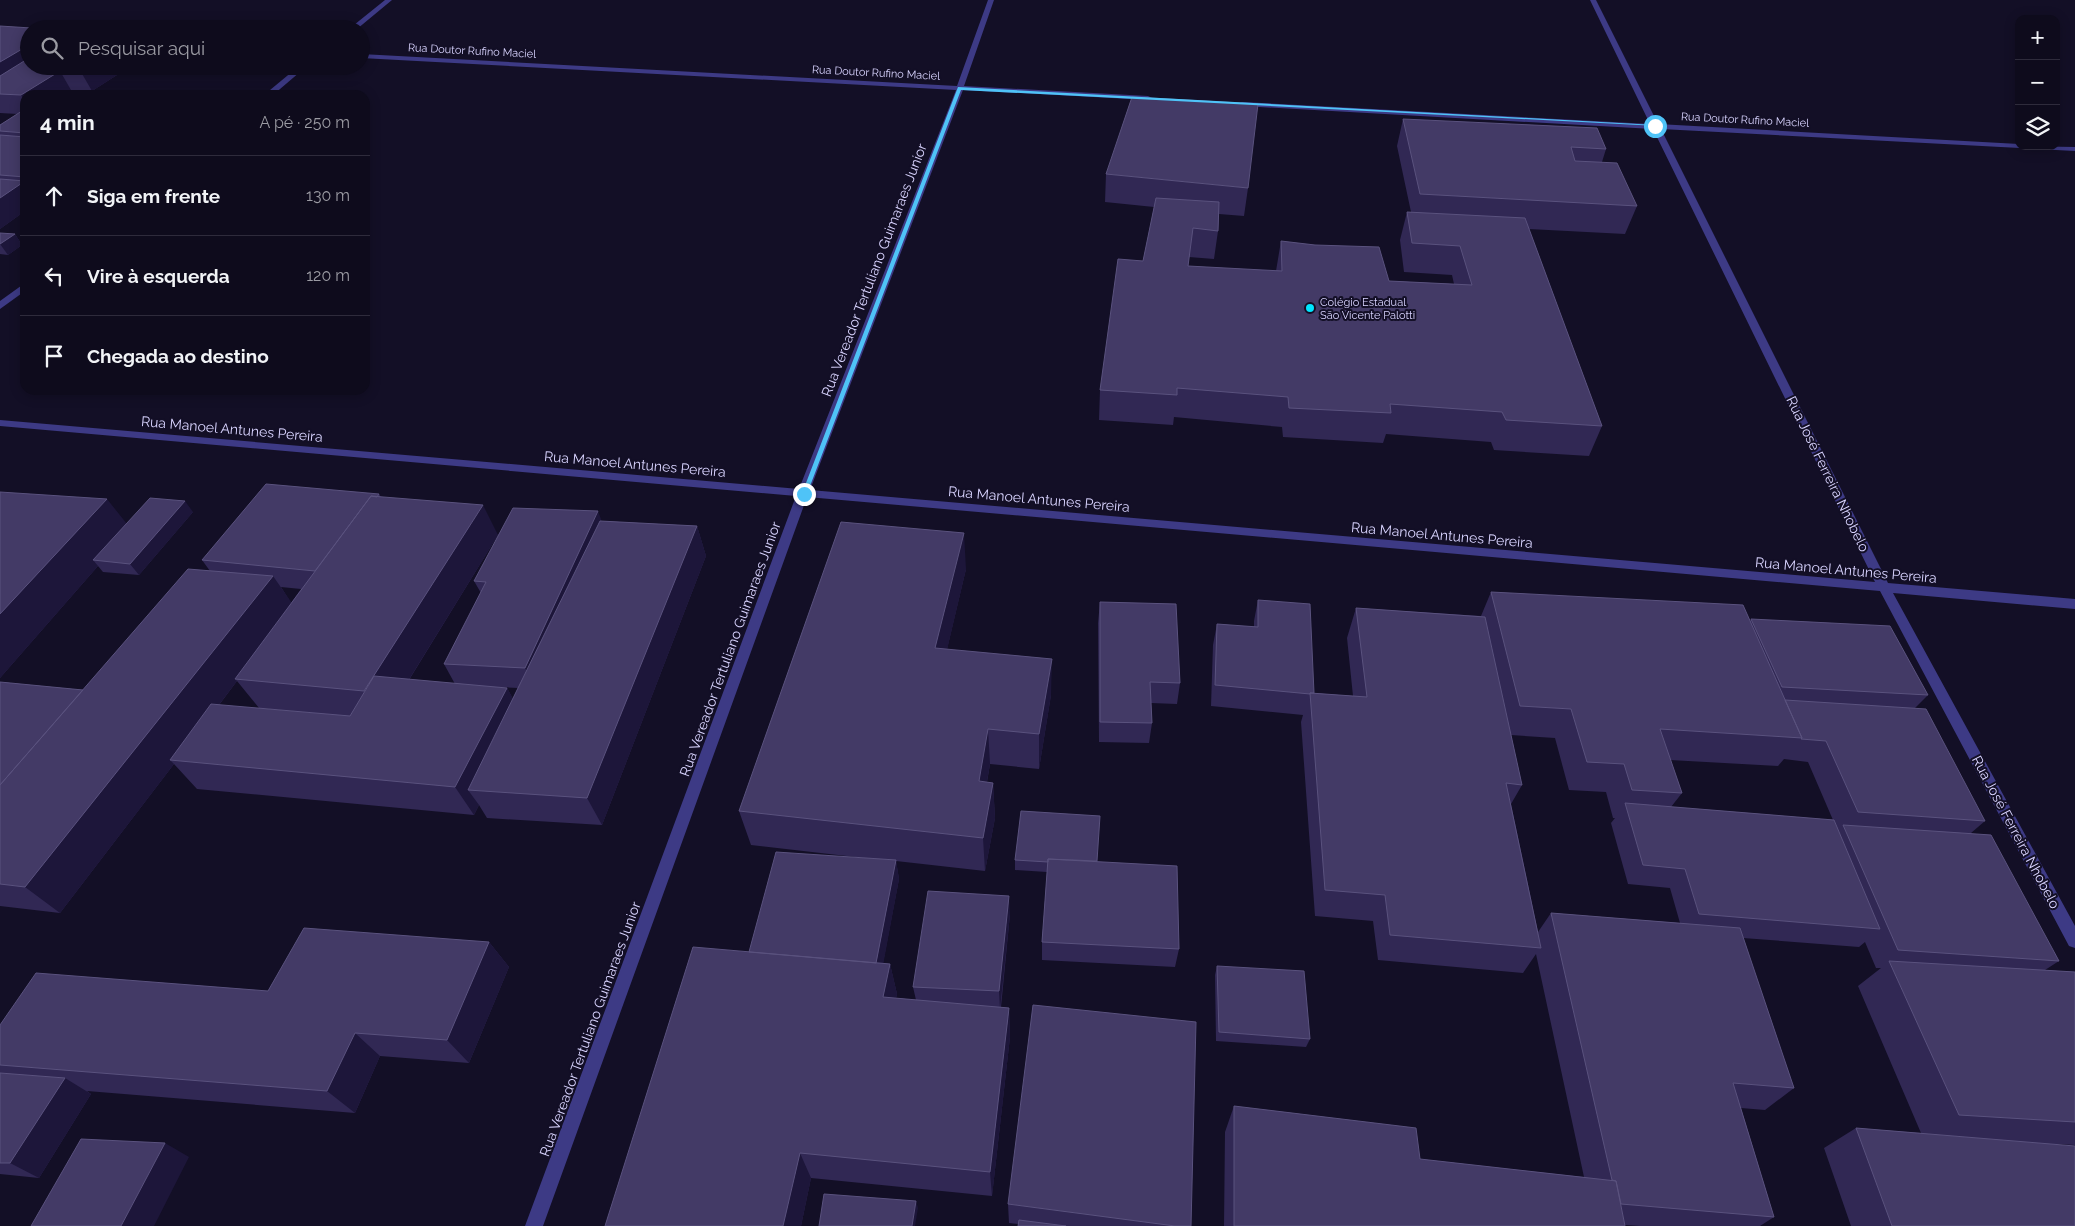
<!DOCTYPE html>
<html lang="pt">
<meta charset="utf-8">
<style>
:root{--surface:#0e0b1c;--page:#171425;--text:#f1f3f6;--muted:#9b9ba3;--line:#2e2b3b}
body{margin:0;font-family:Raleway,sans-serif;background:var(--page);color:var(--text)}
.controls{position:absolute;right:15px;top:15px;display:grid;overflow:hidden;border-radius:10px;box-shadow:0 2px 12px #0003}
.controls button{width:45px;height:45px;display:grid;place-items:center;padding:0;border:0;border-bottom:1px solid var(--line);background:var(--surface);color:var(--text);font:25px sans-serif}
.stop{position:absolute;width:15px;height:15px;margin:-11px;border:4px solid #4fc3f7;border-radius:50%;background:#fff}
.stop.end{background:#4fc3f7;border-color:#fff;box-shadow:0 1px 5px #0008}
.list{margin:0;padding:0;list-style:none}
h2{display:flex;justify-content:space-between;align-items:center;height:65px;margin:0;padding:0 20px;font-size:21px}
h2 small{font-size:16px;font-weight:400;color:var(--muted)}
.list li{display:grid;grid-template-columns:32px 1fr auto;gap:15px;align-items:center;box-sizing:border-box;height:80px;padding:0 20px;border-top:1px solid var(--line)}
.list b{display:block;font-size:19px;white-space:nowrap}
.list em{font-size:16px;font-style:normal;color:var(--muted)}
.icon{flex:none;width:28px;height:28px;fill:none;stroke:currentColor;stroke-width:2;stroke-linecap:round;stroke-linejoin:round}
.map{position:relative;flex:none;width:2075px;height:1226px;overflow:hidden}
.search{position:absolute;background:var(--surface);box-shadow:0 2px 12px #0003;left:20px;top:20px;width:350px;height:55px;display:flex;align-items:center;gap:12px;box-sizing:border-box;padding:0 18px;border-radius:28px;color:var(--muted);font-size:19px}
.panel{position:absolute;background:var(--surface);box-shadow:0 2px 12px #0003;left:20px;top:90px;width:350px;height:305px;border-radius:15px}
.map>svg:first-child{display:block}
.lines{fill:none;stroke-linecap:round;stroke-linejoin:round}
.minor{fill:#3d3a85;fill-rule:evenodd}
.wall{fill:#312854;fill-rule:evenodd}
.shaded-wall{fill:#1d163a}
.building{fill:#433a66;stroke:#5a527e}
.route{fill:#4fc3f7}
.poi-dot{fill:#00e5ff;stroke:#130f26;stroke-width:2}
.labels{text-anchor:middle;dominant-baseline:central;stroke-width:4;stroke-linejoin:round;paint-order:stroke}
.far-street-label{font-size:11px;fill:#d9d4ff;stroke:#130f26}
.far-poi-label{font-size:11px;fill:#d9d4ff;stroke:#130f26;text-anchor:start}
.street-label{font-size:14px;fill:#d9d4ff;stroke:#130f26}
</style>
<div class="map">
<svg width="2075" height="1226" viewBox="0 0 2075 1226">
<rect width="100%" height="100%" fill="#130f26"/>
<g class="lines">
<path class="minor" d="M 385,0 L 392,0 L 357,29 L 349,29 Z
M 988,0 L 994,0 L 964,86 L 1148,96 L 1152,98 L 1148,100 L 963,90 L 810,490 L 1875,582 L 1653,129 L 1242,106 L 1238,104 L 1242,102 L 1650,124 L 1590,0 L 1596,0 L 1658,124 L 2019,144 L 2019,146 L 2075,147 L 2075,151 L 1661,129 L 1888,583 L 2075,599 L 2075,609 L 1893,593 L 2075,926 L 2075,948 L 2069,946 L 1880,591 L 807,497 L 543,1226 L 525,1226 L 796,496 L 0,426 L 0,420 L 799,489 L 956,90 L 361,58 L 361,54 L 957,86 Z
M 299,66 L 307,66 L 273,95 L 264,95 Z
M 25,283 L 25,291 L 0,309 L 0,301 Z"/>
</g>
<path class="wall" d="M 0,26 L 29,66 L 111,66 L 117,75 L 92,91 L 71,90 L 25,95 L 25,211 L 0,229 L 0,125 L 18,114 L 0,113 Z
M 1403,119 L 1606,149 L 1602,162 L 1637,206 L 1625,234 L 1529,229 L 1602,426 L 1589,456 L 1494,450 L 1491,442 L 1386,434 L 1383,443 L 1283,437 L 1282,427 L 1174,417 L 1173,425 L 1099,420 L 1100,390 L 1143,261 L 1154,207 L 1105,202 L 1106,174 L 1248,188 L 1244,216 L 1219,214 L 1218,231 L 1214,259 L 1189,257 L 1188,266 L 1276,271 L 1281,241 L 1389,281 L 1454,284 L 1452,275 L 1404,272 L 1400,240 L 1407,212 L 1411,212 L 1397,146 Z
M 0,233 L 15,234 L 22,245 L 8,255 L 0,254 Z
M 0,492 L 127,524 L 193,512 L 139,575 L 103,572 L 98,566 L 0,678 Z
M 379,494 L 381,497 L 498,535 L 409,680 L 455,684 L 444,664 L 481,593 L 474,581 L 601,521 L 697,526 L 706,556 L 602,825 L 487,818 L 479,805 L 474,815 L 197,789 L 174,764 L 60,913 L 0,906 L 0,682 L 83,690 L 210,571 L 202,560 ZM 281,587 L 301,589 L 291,603 ZM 237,681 L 259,708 L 314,713 L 219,705 ZM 497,687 L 518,688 L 513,699 L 507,688 Z
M 966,569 L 947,649 L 1051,695 L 1039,769 L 990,764 L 987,782 L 993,783 L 995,818 L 985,871 L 896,861 L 899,879 L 883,963 L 890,964 L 897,994 L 896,998 L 916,1000 L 913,987 L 1010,914 L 1001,1007 L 1009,1008 L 1010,1037 L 992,1196 L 811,1178 L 801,1226 L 605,1226 L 749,952 L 864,858 L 751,845 L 739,811 Z
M 1491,592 L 1750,621 L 1751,619 L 1928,695 L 1915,708 L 1985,821 L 1971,833 L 2059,961 L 2045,970 L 2075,972 L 2075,1145 L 2057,1144 L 2075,1226 L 1851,1226 L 1824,1148 L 1856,1128 L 1921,1133 L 1858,986 L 1881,968 L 1876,968 L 1865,942 L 1859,947 L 1743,938 L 1794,1088 L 1765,1110 L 1741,1108 L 1774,1217 L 1760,1226 L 1640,1226 L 1625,1225 L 1625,1226 L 1224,1226 L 1225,1132 L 1234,1106 L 1420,1159 L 1584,1177 L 1536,954 L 1523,973 L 1378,960 L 1373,921 L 1315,916 L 1301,722 L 1303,715 L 1211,706 L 1213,645 L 1217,624 L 1254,627 L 1254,621 L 1258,600 L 1314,693 L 1353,696 L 1347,638 L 1356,608 L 1481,616 ZM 1511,735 L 1555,738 L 1569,790 L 1606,792 L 1613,818 L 1615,818 L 1611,823 L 1628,884 L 1670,888 L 1680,923 L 1551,913 L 1538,932 L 1511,804 L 1522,785 ZM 1784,759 L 1808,762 L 1833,820 L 1671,807 L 1682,793 L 1670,760 L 1778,766 Z
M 1100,602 L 1180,683 L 1177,704 L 1151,703 L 1152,723 L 1149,743 L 1099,742 L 1098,623 Z
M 1015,860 L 1097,861 L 1179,949 L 1175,967 L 1042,960 L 1042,942 L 1047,872 L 1015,870 Z
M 489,942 L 509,967 L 469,1063 L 380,1056 L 355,1113 L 87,1091 L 91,1094 L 39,1178 L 0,1174 L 0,1025 L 268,991 Z
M 1217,966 L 1310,1039 L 1306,1047 L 1216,1041 L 1215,975 Z
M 1008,1204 L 1191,1226 L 1018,1226 L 1019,1224 L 1009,1223 Z"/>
<path class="shaded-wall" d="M 29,45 L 29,66 L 0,94 L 0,62 Z
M 91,66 L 111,66 L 117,75 L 92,91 L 81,72 Z
M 60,71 L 71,90 L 64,95 L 25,95 L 25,102 L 21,95 Z
M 25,181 L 25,211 L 0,229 L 0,198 Z
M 15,234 L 22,245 L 8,255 L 0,244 Z
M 107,499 L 131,529 L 93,560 L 98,566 L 0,678 L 0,614 Z
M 185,501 L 193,512 L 139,575 L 130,564 Z
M 483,505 L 498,535 L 384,720 L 364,691 Z
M 598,511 L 606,533 L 536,689 L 525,668 Z
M 697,526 L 706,556 L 602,825 L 587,798 Z
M 964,533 L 966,569 L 939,684 L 935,648 Z
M 273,576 L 294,606 L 235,679 L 237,681 L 176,761 L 170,760 L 174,764 L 60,913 L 25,887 Z
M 1052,659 L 1051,695 L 1039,769 L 1039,734 Z
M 507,688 L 523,717 L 468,790 L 479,805 L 474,815 L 455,787 Z
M 988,729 L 990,764 L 981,815 L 979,781 Z
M 993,783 L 995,818 L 985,871 L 983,838 Z
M 896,860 L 899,879 L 879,987 L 875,970 Z
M 1009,896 L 1010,914 L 1000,1009 L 999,991 Z
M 489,942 L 509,967 L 469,1063 L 447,1040 Z
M 890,964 L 897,994 L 890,1027 L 883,997 Z
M 1009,1008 L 1010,1037 L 992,1196 L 990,1172 Z
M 355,1033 L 380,1056 L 355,1113 L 327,1091 Z
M 65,1078 L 91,1094 L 39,1178 L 10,1163 Z
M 165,1143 L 189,1157 L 154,1226 L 121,1226 Z
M 800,1153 L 811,1178 L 801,1226 L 783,1226 Z
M 916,1201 L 918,1208 L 915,1226 L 912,1226 Z"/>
<path class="building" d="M 0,26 L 47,29 L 29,29 L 29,45 L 0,62 Z
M 29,58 L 29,66 L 91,66 L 81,72 L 60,71 L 21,95 L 0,94 L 0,76 Z
M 1132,97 L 1258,104 L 1248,188 L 1106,174 Z
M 25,109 L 25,133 L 0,131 L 0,125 Z
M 1403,119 L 1597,128 L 1606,149 L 1571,147 L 1575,161 L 1617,163 L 1637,206 L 1420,194 Z
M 0,135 L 25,137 L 25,177 L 0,175 Z
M 0,179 L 25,181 L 0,198 Z
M 1156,198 L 1219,202 L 1218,231 L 1193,228 L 1188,266 L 1282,271 L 1281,241 L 1315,245 L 1379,247 L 1389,281 L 1472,285 L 1460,246 L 1412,243 L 1407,212 L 1525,218 L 1602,426 L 1506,420 L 1502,412 L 1390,404 L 1391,413 L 1289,408 L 1288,397 L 1177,388 L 1177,395 L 1100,390 L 1118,259 L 1143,261 Z
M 0,233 L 15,234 L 0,244 Z
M 266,484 L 379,494 L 377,497 L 371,496 L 315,571 L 202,560 Z
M 0,492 L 107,499 L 0,614 Z
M 371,496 L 483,505 L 364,691 L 235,679 Z
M 150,498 L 185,501 L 130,564 L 93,560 Z
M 513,508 L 598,511 L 525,668 L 444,664 L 486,582 L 474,581 Z
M 600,521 L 697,526 L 587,798 L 468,790 Z
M 841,522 L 964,533 L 935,648 L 1052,659 L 1039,734 L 988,729 L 979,781 L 993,783 L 983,838 L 739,811 Z
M 188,569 L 273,576 L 25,887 L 0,884 L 0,785 Z
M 1491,592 L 1743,605 L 1802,738 L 1660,729 L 1682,793 L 1632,790 L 1624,764 L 1587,762 L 1571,709 L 1520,706 Z
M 1258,600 L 1310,604 L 1314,693 L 1310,693 L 1310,694 L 1215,685 L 1217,624 L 1258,627 Z
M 1100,602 L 1176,604 L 1180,683 L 1150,682 L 1152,723 L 1100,722 Z
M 1356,608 L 1485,617 L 1522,785 L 1506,783 L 1541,948 L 1390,935 L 1385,895 L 1325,890 L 1310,693 L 1367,697 Z
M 1751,619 L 1890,626 L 1928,695 L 1782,687 Z
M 374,676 L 507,688 L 455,787 L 170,760 L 211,704 L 350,716 Z
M 0,682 L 83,690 L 0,785 Z
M 1785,700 L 1926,709 L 1985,821 L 1858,812 L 1826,741 L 1801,739 L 1802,738 Z
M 1625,803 L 1834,820 L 1880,929 L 1699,914 L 1685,869 L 1643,865 Z
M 1021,811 L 1100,816 L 1097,861 L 1048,859 L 1048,862 L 1015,860 Z
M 1843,825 L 1991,835 L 2059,961 L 1898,950 Z
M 776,852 L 896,860 L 876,963 L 749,952 Z
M 1048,859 L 1177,866 L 1179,949 L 1042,942 Z
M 928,891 L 1009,896 L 999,991 L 913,987 Z
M 1551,913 L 1740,928 L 1794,1088 L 1733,1083 L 1774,1217 L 1621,1204 L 1616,1181 L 1612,1180 Z
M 304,928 L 489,942 L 447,1040 L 355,1033 L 327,1091 L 0,1065 L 0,1025 L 36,973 L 268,991 Z
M 693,947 L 890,964 L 883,997 L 1009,1008 L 990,1172 L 800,1153 L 783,1226 L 605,1226 Z
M 1889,961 L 2075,972 L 2075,1122 L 1959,1115 Z
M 1217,966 L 1304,971 L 1310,1039 L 1219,1032 Z
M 1033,1005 L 1196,1022 L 1191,1226 L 1175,1226 L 1008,1204 Z
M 0,1073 L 65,1078 L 10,1163 L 0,1163 Z
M 1234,1106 L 1416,1128 L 1420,1159 L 1616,1181 L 1625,1226 L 1234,1226 Z
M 1856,1128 L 2075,1146 L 2075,1226 L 1892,1226 Z
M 81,1139 L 165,1143 L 121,1226 L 31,1226 Z
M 824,1194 L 916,1201 L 912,1226 L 819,1226 Z
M 1019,1220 L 1066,1226 L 1018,1226 Z"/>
<path class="route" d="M 958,87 L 1655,125 L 1658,126 L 961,90 L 807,494 L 801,496 Z"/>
<circle class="poi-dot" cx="1310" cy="308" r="5"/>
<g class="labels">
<g class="far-street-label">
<text transform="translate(472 51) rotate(3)">Rua Doutor Rufino Maciel</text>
<text transform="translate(876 73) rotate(3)">Rua Doutor Rufino Maciel</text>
<text transform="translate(1745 120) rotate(3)">Rua Doutor Rufino Maciel</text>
</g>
<g class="far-poi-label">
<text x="1320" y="302">Colégio Estadual<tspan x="1320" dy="13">São Vicente Palotti</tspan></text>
</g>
<g class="street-label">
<text transform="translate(874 270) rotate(-69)">Rua Vereador Tertuliano Guimaraes Junior</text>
<text transform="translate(232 429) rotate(5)">Rua Manoel Antunes Pereira</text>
<text transform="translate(635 464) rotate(5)">Rua Manoel Antunes Pereira</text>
<text transform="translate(1828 474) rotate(64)">Rua José Ferreira Nhobelo</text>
<text transform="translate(1039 499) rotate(5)">Rua Manoel Antunes Pereira</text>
<text transform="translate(1442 535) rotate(5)">Rua Manoel Antunes Pereira</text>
<text transform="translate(1846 570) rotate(5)">Rua Manoel Antunes Pereira</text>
<text transform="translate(730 649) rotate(-70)">Rua Vereador Tertuliano Guimaraes Junior</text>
<text transform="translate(2016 832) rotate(62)">Rua José Ferreira Nhobelo</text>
<text transform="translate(590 1029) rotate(-70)">Rua Vereador Tertuliano Guimaraes Junior</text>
</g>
</g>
</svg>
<div class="controls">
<button>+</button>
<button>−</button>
<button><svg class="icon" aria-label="layers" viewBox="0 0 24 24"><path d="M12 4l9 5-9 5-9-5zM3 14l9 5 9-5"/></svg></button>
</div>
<div class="stop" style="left:1655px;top:126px"></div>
<div class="stop end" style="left:804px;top:494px"></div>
<div class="search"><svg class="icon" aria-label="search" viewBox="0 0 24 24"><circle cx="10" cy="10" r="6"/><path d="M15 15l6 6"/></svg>Pesquisar aqui</div>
<section class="panel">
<h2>4 min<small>A pé · 250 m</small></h2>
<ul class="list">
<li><svg class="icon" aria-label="ahead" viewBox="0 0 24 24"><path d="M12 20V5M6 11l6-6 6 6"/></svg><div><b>Siga em frente</b></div><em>130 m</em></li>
<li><svg class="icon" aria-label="left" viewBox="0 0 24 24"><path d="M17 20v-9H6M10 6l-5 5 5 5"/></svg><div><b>Vire à esquerda</b></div><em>120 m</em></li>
<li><svg class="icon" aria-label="arrive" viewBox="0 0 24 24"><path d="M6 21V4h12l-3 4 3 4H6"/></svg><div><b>Chegada ao destino</b></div></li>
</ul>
</section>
</div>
